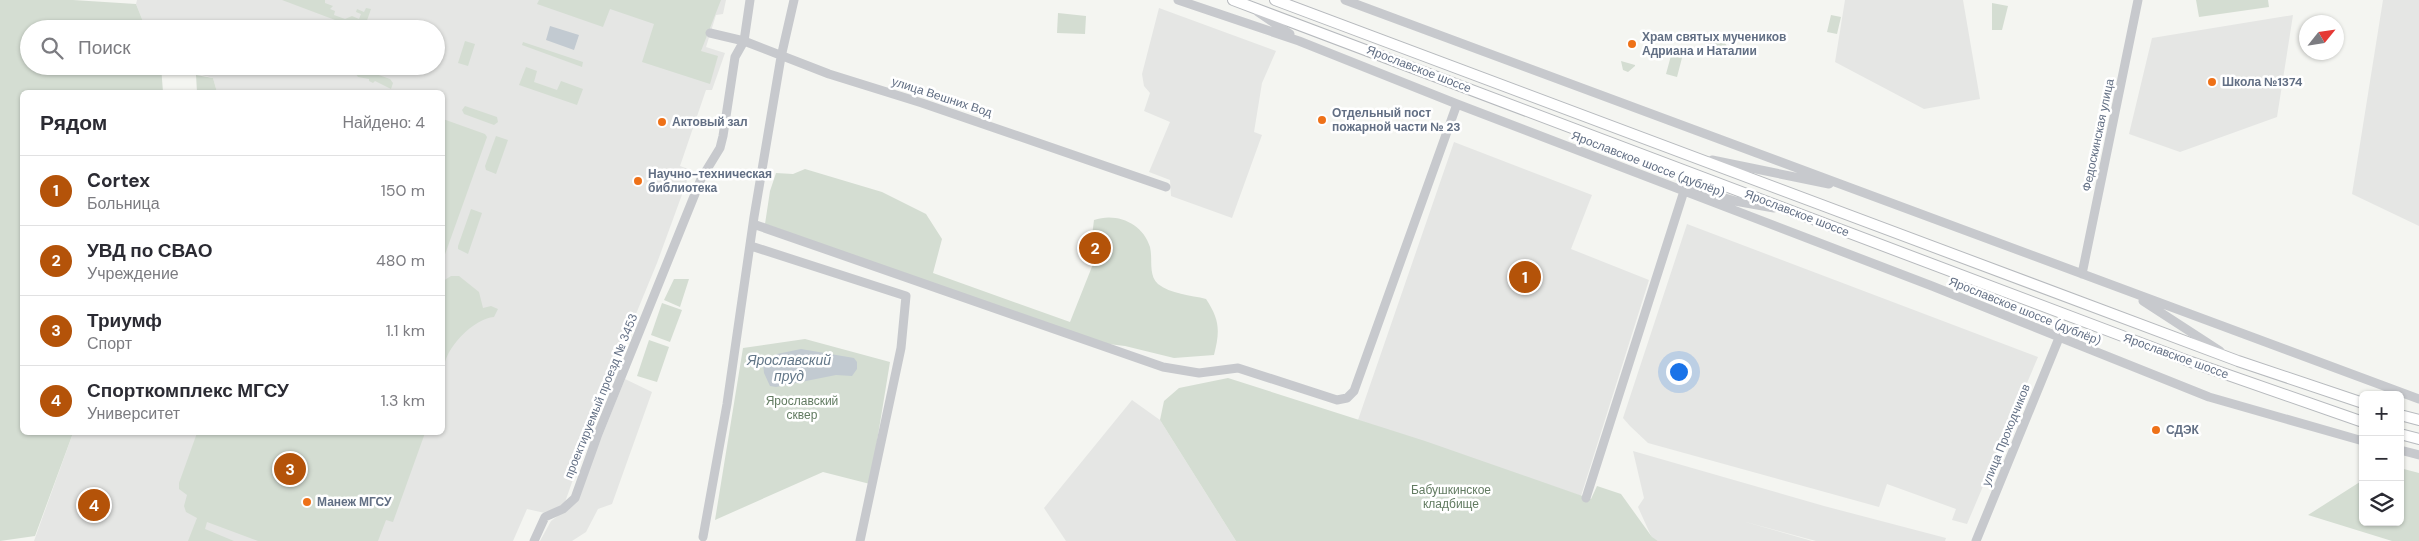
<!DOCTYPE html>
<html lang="ru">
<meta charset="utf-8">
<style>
:root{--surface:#fff;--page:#f2f2f3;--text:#2b2b33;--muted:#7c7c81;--line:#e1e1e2;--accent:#b45309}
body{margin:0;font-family:"DM Sans",sans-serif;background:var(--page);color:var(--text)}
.controls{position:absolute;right:15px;bottom:15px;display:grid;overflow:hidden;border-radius:8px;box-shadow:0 1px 4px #0004}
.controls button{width:45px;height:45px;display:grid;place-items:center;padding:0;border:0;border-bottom:1px solid var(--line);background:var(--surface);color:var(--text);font:25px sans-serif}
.compass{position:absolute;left:2299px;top:15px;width:45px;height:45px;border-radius:50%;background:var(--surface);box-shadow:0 1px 4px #0004;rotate:60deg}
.you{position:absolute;left:1678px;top:371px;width:18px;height:18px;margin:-12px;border:4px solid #fff;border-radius:50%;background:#1a73e8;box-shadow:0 0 0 8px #1a73e833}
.badge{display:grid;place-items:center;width:32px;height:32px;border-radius:50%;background:var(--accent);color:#fff;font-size:16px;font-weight:700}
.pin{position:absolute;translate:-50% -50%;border:2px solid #fff;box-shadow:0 1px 5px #0006}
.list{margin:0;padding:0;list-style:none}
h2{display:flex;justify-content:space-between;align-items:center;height:65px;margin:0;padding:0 20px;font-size:21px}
h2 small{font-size:16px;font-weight:400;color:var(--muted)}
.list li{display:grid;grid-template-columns:32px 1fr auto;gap:15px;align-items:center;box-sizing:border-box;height:70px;padding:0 20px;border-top:1px solid var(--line)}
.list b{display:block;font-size:19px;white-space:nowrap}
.list p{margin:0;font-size:16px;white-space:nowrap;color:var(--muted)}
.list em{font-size:16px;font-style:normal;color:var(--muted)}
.icon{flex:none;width:28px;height:28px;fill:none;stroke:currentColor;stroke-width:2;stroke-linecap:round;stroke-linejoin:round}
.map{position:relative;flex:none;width:2419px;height:541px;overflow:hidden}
.search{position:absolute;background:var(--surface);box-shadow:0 1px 4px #0004;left:20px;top:20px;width:425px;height:55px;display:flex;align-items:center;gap:12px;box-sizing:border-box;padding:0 18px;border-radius:28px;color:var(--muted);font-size:19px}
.panel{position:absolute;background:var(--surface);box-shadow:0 1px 4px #0004;left:20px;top:90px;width:425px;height:345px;border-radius:8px}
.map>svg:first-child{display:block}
.built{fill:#e5e6e4}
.green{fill:#d4ddd2}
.water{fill:#c2cad1}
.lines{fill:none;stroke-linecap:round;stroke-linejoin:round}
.major-casing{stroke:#b7babe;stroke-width:12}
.minor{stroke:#c7c9cd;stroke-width:9}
.major{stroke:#fff;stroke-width:10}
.poi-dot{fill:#ee7118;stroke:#fff;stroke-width:2}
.labels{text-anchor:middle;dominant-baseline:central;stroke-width:5;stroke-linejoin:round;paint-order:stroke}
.poi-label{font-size:12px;font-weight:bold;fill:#626f84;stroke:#fff;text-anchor:start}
.street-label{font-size:12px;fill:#626f84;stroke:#fff}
.park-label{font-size:12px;fill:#627b61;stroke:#fff}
.water-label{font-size:14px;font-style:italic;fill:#637788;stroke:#fff}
</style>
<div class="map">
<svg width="2419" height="541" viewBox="0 0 2419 541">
<rect width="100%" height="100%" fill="#f4f5f1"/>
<path class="built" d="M 137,0 L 726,0 L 723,14 L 716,15 L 706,47 L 725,53 L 712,90 L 706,90 L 680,166 L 691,170 L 657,263 L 603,394 L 564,505 L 545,513 L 527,509 L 513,541 L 34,541 L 73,433 L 442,432 L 442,92 L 217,92 L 213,78 L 169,66 L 436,66 L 436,29 L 146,29 L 136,4 Z
M 1845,0 L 1963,0 L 1980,99 L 1924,109 L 1835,62 Z
M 2383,0 L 2419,0 L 2419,226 L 2352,194 Z
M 1159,8 L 1276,51 L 1262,83 L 1254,132 L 1262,135 L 1232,218 L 1171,196 L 1170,180 L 1149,172 L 1170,122 L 1144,111 L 1150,93 L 1144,86 L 1142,74 Z
M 2293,15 L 2277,117 L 2180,152 L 2129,134 L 2152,38 Z
M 1454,142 L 1592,195 L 1571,249 L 1649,280 L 1581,496 L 1358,420 Z
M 1687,224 L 2038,357 L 1967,524 L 1952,520 L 1956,509 L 1887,484 L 1879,507 L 1648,443 L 1630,426 L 1623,418 Z
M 625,379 L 652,392 L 612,504 L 598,509 L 586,532 L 572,541 L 540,541 L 551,521 L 575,503 Z
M 1132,400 L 1160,420 L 1236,541 L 1066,541 L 1044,508 Z
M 1633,451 L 1824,506 L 1946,538 L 1945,541 L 1816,541 L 1742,521 L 1812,541 L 1658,541 L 1652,538 L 1638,507 L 1644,498 Z"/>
<path class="green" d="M 0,0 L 73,0 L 136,4 L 146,29 L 29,29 L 29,66 L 161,66 L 163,92 L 22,92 L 22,432 L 73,433 L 35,536 L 0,541 Z
M 282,0 L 325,0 L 325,3 L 333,6 L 330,9 L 335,11 L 334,15 L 345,19 L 352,16 L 359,19 L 361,14 L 356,12 L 357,9 L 364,12 L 366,8 L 371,9 L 364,29 L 359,29 Z
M 539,0 L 721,0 L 701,51 L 718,56 L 710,84 L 642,62 L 654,24 L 610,9 L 603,27 L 537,4 Z
M 2196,0 L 2268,0 L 2269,7 L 2199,17 Z
M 1992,3 L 2008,6 L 2002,30 L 1992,30 Z
M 1058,13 L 1086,16 L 1085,34 L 1057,33 Z
M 1831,15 L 1841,17 L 1837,34 L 1827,32 Z
M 1720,36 L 1727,46 L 1712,55 L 1706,45 Z
M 465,41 L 475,44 L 468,66 L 458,63 Z
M 523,42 L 583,62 L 582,67 L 522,45 Z
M 1672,52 L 1683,54 L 1677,77 L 1666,74 Z
M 1621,61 L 1635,65 L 1635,66 L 1628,72 L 1623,70 Z
M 526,67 L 537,71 L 534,82 L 557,90 L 561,81 L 583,89 L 577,105 L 519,85 Z
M 362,69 L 390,79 L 393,83 L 391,89 L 375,81 L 373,83 L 369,81 L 369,79 L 358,77 L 356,74 L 357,70 Z
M 196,75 L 213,78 L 217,92 L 197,92 Z
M 465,106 L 497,117 L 498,122 L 494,125 L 464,114 L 462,110 Z
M 443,119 L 485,134 L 487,137 L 443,260 Z
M 496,136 L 508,140 L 496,174 L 486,170 L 485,166 Z
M 805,169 L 882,192 L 926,214 L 942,239 L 933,273 L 1070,322 L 1095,259 L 1091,244 L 1094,220 C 1116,212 1143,223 1150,247 C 1153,259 1148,275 1158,284 C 1170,294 1191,295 1206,299 C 1220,320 1220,331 1214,355 L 1174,358 L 1125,346 L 1100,343 L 765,224 L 770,191 L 776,173 L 793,174 Z
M 471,209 L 482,213 L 468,254 L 458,249 L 458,246 Z
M 451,276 L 459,276 L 479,292 L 483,308 L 491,306 L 498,309 L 494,317 C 474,318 443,350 444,370 L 443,371 L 443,281 Z
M 674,279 L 689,279 L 680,307 L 664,300 Z
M 662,303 L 682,310 L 670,342 L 651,335 Z
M 805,339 L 890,362 L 870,484 L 823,472 L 715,520 L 743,348 Z
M 649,340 L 669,347 L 657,382 L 637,376 Z
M 1228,378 L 1425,441 L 1591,499 L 1597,486 L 1621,494 L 1652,537 L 1658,541 L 1236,541 L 1160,420 L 1164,401 L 1179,388 Z
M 197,433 L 197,432 L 425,433 L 393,522 L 386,520 L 378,541 L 258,541 L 207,522 L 205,529 L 234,541 L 188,541 L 197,518 L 186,512 L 184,506 L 187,495 L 179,489 L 179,483 Z
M 2400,468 L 2419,473 L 2419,541 L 2392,541 L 2308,515 L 2363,480 L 2363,522 L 2400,522 Z"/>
<path class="water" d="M 550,26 L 579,35 L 574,50 L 546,40 Z
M 801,349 L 854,358 L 857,362 L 857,369 L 852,376 L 836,375 L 776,387 L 770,386 L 764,373 L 763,363 L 777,354 Z"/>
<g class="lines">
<g class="major-casing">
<path id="major" d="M 1233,0 L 2191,362 L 2363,422
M 1275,0 L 2238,361 L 2363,403
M 2400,415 L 2419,420
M 2400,434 L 2419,439"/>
</g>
<path class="minor" d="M 1178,0 L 1299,41 L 1457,104 L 1932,286 L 2209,397 L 2363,441
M 1345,0 L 2419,399
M 1258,12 L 1290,34
M 710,33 L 744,41 L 829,74 L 922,103 L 1166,187
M 1712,160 L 1829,184
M 1685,186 L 1735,201 L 1774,208
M 753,224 L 1163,367 L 1199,373 L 1238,368 L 1337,400 L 1347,398 L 1354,391 L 1457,104
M 751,246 L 906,296 L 901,348 L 860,541
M 2082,274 L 2138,0
M 2143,301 L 2220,351
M 2400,450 L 2419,455
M 1586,498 L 1684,191
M 703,537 L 727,404 L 754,217 L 781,57 L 794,0
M 534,541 L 545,517 L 563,509 L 575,498 L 598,434 L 701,179 L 720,148 L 723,136 L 735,57 L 744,41 L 750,0
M 1976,541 L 2059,338"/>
<use href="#major" class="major"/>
</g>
<g class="poi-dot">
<circle cx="1632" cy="44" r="5"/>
<circle cx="2212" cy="82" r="5"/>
<circle cx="1322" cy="120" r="5"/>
<circle cx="662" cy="122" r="5"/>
<circle cx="638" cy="181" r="5"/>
<circle cx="2156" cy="430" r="5"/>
<circle cx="307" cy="502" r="5"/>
</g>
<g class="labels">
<g class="poi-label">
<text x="1642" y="37">Храм святых мучеников<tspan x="1642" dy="14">Адриана и Наталии</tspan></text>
<text x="2222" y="82">Школа №1374</text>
<text x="1332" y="113">Отдельный пост<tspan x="1332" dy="14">пожарной части № 23</tspan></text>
<text x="672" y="122">Актовый зал</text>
<text x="648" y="174">Научно-техническая<tspan x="648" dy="14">библиотека</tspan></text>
<text x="2166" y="430">СДЭК</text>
<text x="317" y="502">Манеж МГСУ</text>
</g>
<g class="street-label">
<text transform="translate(1419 69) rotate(21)">Ярославское шоссе</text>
<text transform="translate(942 97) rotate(18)">улица Вешних Вод</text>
<text transform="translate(2098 135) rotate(-78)">Федоскинская улица</text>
<text transform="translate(1648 164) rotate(21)">Ярославское шоссе (дублёр)</text>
<text transform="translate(1797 213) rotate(21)">Ярославское шоссе</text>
<text transform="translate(2025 311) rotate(22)">Ярославское шоссе (дублёр)</text>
<text transform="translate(2176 356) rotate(20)">Ярославское шоссе</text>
<text transform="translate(601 396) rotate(-68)">проектируемый проезд № 3453</text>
<text transform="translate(2006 435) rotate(-68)">улица Проходчиков</text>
</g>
<g class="park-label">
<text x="802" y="401">Ярославский<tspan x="802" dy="14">сквер</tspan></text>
<text x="1451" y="490">Бабушкинское<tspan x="1451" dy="14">кладбище</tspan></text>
</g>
<g class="water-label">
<text x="789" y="360">Ярославский<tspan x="789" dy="16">пруд</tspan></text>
</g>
</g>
</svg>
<div class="controls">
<button>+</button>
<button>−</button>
<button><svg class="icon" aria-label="layers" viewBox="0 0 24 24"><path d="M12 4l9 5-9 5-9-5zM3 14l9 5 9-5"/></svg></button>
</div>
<svg class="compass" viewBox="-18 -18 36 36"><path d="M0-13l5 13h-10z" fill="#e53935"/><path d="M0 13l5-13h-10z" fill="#7c7c81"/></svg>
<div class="you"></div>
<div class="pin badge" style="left:1525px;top:277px">1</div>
<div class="pin badge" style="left:1095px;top:248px">2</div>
<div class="pin badge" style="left:290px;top:469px">3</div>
<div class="pin badge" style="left:94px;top:505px">4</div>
<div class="search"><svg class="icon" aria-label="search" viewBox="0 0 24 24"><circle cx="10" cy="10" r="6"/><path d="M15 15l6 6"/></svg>Поиск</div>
<section class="panel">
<h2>Рядом<small>Найдено: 4</small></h2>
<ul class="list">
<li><span class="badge">1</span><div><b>Cortex</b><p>Больница</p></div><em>150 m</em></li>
<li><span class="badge">2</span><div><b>УВД по СВАО</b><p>Учреждение</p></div><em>480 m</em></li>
<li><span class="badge">3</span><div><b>Триумф</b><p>Спорт</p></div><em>1.1 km</em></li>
<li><span class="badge">4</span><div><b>Спорткомплекс МГСУ</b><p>Университет</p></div><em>1.3 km</em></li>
</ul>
</section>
</div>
